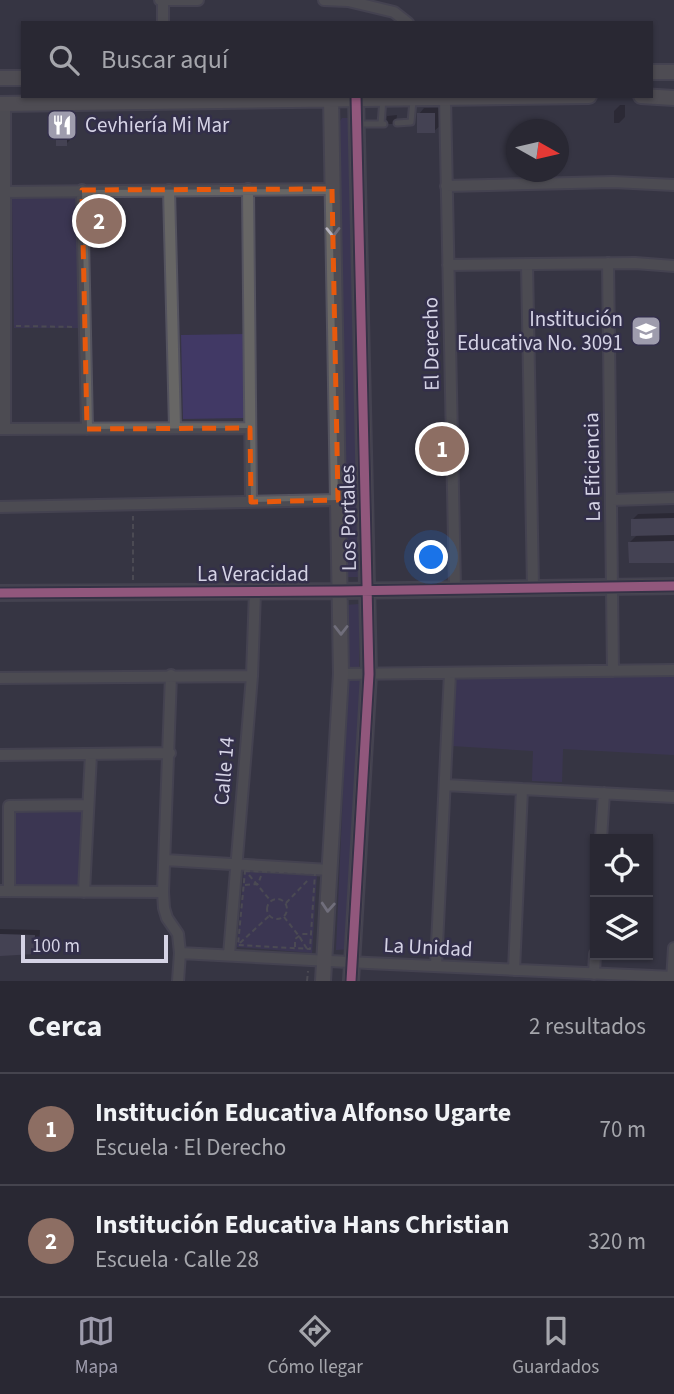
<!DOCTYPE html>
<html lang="es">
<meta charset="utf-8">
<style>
:root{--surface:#292833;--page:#35343f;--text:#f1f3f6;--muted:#a5a6ac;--line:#45444e;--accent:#9e9cad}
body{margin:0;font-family:"Source Sans 3",sans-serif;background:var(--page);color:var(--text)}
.controls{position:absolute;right:21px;bottom:21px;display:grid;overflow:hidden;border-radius:0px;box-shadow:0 2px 5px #0004}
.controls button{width:63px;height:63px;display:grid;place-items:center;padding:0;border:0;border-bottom:2px solid var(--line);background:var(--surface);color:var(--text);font:35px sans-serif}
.compass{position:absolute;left:506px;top:119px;width:63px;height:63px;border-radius:50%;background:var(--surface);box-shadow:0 2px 5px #0004;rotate:98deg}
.scale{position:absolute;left:21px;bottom:18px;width:147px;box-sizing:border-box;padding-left:7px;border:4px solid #d5d3e5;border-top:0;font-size:19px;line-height:24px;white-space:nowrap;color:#d5d3e5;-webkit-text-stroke:5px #332f4a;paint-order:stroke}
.you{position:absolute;left:432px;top:558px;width:24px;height:24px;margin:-18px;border:5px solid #fff;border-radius:50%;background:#1a73e8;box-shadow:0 0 0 10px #1a73e833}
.badge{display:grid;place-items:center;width:46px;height:46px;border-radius:50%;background:var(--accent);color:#fff;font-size:23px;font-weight:700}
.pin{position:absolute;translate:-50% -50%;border:4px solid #fff;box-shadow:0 2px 7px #0006}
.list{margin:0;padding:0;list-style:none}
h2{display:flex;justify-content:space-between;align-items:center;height:91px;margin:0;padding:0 28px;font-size:30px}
h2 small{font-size:23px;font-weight:400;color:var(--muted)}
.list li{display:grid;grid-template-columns:46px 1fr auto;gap:21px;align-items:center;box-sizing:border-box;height:112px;padding:0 28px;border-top:2px solid var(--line)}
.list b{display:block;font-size:26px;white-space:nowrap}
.list p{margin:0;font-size:23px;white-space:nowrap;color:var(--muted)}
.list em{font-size:23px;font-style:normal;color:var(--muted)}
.icon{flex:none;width:38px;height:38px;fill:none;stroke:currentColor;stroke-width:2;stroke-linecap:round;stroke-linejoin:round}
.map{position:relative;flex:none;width:674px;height:981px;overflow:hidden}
.search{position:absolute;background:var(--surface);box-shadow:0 2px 5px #0004;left:21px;right:21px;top:21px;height:77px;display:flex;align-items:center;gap:18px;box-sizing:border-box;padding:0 24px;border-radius:0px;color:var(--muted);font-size:26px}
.sheet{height:315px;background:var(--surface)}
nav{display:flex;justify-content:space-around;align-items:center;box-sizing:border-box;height:98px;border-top:2px solid var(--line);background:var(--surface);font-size:19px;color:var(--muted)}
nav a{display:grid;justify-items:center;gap:4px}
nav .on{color:var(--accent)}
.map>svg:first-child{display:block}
.green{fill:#413965}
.shadow{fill:#0007}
.building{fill:#555267}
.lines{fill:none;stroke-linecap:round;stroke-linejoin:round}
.lane-casing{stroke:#54535f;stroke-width:9}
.street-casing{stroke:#54535f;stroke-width:14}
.secondary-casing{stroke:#54535f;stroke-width:18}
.path{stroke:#646466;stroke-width:2;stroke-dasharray:5 3.5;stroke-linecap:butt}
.lane{stroke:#676665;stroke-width:5}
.street{stroke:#676665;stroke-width:10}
.secondary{stroke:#6b6966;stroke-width:14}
.cycleway-casing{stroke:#332f4a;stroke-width:13}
.cycleway{stroke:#ff80c0;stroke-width:9}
.oneway{stroke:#b5b3bf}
.marked{fill:none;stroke:#e8590c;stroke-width:5;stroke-dasharray:14 9;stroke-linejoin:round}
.labels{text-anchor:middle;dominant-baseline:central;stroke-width:5;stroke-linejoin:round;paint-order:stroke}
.poi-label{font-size:21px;fill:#d5d3e5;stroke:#332f4a;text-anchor:start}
.street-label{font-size:21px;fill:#d5d3e5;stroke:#332f4a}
</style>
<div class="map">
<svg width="674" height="981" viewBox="0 0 674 981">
<rect width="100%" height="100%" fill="#373544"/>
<path class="green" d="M 342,118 L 351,118 L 352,122 L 358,577 L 345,577 L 340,121 Z
M 76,194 L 82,328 L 14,328 L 12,195 Z
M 245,334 L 245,418 L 183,419 L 181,335 Z
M 359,604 L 359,668 L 346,669 L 346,605 Z
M 674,674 L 674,755 L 563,749 L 562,782 L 532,781 L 533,751 L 452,746 L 455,679 Z
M 360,677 L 362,680 L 349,949 L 336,950 L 348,681 L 350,678 Z
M 86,807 L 81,889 L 12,889 L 13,808 Z
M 244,869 L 317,873 L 312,953 L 237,947 Z"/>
<path class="shadow" d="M 620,105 L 625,105 L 625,117 L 619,123 L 614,123 L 614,111 Z
M 424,108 L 440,108 L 440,126 L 434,131 L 419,114 Z
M 397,115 L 396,124 L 386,124 L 387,116 Z
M 64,116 L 72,116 L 72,138 L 66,144 L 58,122 Z
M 674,513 L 674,561 L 630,542 L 638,534 L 632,520 L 638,514 Z
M 0,929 L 40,930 L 39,946 L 33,952 L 0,954 Z"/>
<path class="building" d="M 417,113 L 435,113 L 435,133 L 417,133 Z
M 56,121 L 67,121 L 67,146 L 56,146 Z
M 674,518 L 674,535 L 631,536 L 631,519 Z
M 674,541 L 674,563 L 629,563 L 628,542 Z
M 0,934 L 35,935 L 34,954 L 0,956 Z"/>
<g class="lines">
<g class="lane-casing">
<path id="lane" d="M 397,123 L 411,122 L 413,101
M 359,124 L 384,124
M 381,124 L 383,99"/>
</g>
<g class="street-casing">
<path id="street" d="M 160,0 L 198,0
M 163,0 L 163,23
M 324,0 L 348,1 L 394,12 L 408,23
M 445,98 L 455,588
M 5,104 L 5,429
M 446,186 L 613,182 L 674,185
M 248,189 L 251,502
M 82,190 L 87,429
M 169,190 L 175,428
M 4,192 L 332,189
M 608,263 L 613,671
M 448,265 L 635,263 L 674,266
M 527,265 L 533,587
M 1,429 L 250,428
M 612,500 L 674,498
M 0,507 L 338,500
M 341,674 L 674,670
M 171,675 L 163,892 L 164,908 L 167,918 L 178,934 L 180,953 L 178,981
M 0,678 L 252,676
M 0,755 L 170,753
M 445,785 L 674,797
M 601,839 L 604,793
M 165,860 L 330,870
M 0,891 L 163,892
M 9,891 L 9,806 L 88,805
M 84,892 L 91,754
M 180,953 L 368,963 L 674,977
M 229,955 L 252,676 L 255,591
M 436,966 L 450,673
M 514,970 L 522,789
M 594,974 L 595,954
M 672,981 L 674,948"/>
</g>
<g class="secondary-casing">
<path id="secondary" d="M 651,72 L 674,72
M 0,78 L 23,78
M 641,96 L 674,98
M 0,104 L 589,96
M 0,593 L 341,591 L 674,586
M 323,981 L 341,674 L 331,96
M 351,981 L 369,674 L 356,96"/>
</g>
<path class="path" d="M 16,326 L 75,327
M 133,580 L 133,516
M 245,871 L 315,873 L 310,949 L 238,945 Z
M 249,875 L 270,900
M 245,885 L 258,884 L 261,876
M267 909a10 10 0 1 1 20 0a10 10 0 1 1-20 0Z
M 286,903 L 309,879
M 284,917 L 299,936 L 307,949
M 240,943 L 269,916
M 295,947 L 295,939 L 302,934 L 311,934
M 307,981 L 308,971"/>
<use href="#lane" class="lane"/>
<use href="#street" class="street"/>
<use href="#secondary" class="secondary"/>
<g class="cycleway-casing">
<path id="cycleway" d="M 0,593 L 341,591 L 674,586
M 351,981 L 369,674 L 356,96"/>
</g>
<use href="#cycleway" class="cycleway"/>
</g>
<defs><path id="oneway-chevron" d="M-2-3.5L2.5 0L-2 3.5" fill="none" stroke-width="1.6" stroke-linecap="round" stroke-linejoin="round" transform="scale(1.75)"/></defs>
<g class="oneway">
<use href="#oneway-chevron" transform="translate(333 232) rotate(89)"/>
<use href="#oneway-chevron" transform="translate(341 630) rotate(90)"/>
<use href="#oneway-chevron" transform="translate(328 907) rotate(94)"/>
</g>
<path d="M0 0H674V981H0ZM 332,189 L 338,500 L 251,502 L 250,428 L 87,429 L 82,190 Z" fill="#373544" fill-opacity=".55" fill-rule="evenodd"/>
<path class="marked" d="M 332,189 L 338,500 L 251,502 L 250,428 L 87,429 L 82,190 Z"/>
<defs>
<g id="restaurant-square" transform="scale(1.575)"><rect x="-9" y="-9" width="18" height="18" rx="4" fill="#9e9cad" stroke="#332f4a"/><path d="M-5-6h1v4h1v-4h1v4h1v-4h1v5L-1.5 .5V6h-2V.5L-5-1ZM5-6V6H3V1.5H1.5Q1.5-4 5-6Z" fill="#fff"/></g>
<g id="school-square" transform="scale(1.575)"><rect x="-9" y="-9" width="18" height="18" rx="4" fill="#9e9cad" stroke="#332f4a"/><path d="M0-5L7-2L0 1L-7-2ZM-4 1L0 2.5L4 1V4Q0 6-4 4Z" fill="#fff"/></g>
</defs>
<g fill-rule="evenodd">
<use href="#restaurant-square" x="62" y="125"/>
<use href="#school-square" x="646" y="331"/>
</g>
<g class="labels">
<g class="poi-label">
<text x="85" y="125">Cevhiería Mi Mar</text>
<text x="623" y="319" text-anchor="end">Institución<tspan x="623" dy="24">Educativa No. 3091</tspan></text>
</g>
<g class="street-label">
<text transform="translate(431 344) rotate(-91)">El Derecho</text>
<text transform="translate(592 467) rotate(-91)">La Eficiencia</text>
<text transform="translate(348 518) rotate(-91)">Los Portales</text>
<text x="253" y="574">La Veracidad</text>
<text transform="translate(224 771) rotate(-85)">Calle 14</text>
<text transform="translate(428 947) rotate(3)">La Unidad</text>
</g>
</g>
</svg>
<div class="controls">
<button><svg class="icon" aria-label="locate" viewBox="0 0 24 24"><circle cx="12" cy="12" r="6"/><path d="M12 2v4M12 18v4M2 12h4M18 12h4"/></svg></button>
<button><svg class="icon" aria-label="layers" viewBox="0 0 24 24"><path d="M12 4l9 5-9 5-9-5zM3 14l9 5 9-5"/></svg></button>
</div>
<svg class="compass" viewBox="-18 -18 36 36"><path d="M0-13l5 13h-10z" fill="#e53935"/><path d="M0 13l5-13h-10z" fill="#a5a6ac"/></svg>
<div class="scale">100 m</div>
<div class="you"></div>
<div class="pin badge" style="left:442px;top:449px;background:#8d6e63">1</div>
<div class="pin badge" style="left:99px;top:221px;background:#8d6e63">2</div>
<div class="search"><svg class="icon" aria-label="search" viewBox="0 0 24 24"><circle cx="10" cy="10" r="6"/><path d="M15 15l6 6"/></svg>Buscar aquí</div>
</div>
<section class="sheet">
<h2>Cerca<small>2 resultados</small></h2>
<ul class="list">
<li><span class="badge" style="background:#8d6e63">1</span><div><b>Institución Educativa Alfonso Ugarte</b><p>Escuela · El Derecho</p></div><em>70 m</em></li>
<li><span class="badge" style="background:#8d6e63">2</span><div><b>Institución Educativa Hans Christian</b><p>Escuela · Calle 28</p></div><em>320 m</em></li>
</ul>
</section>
<nav>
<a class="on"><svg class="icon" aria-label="map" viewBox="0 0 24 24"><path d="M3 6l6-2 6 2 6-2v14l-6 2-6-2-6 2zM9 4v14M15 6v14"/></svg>Mapa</a>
<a><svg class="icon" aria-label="directions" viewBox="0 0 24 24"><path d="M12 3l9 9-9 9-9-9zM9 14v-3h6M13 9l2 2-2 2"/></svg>Cómo llegar</a>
<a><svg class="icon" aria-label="saved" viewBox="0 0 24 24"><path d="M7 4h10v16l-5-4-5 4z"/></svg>Guardados</a>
</nav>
